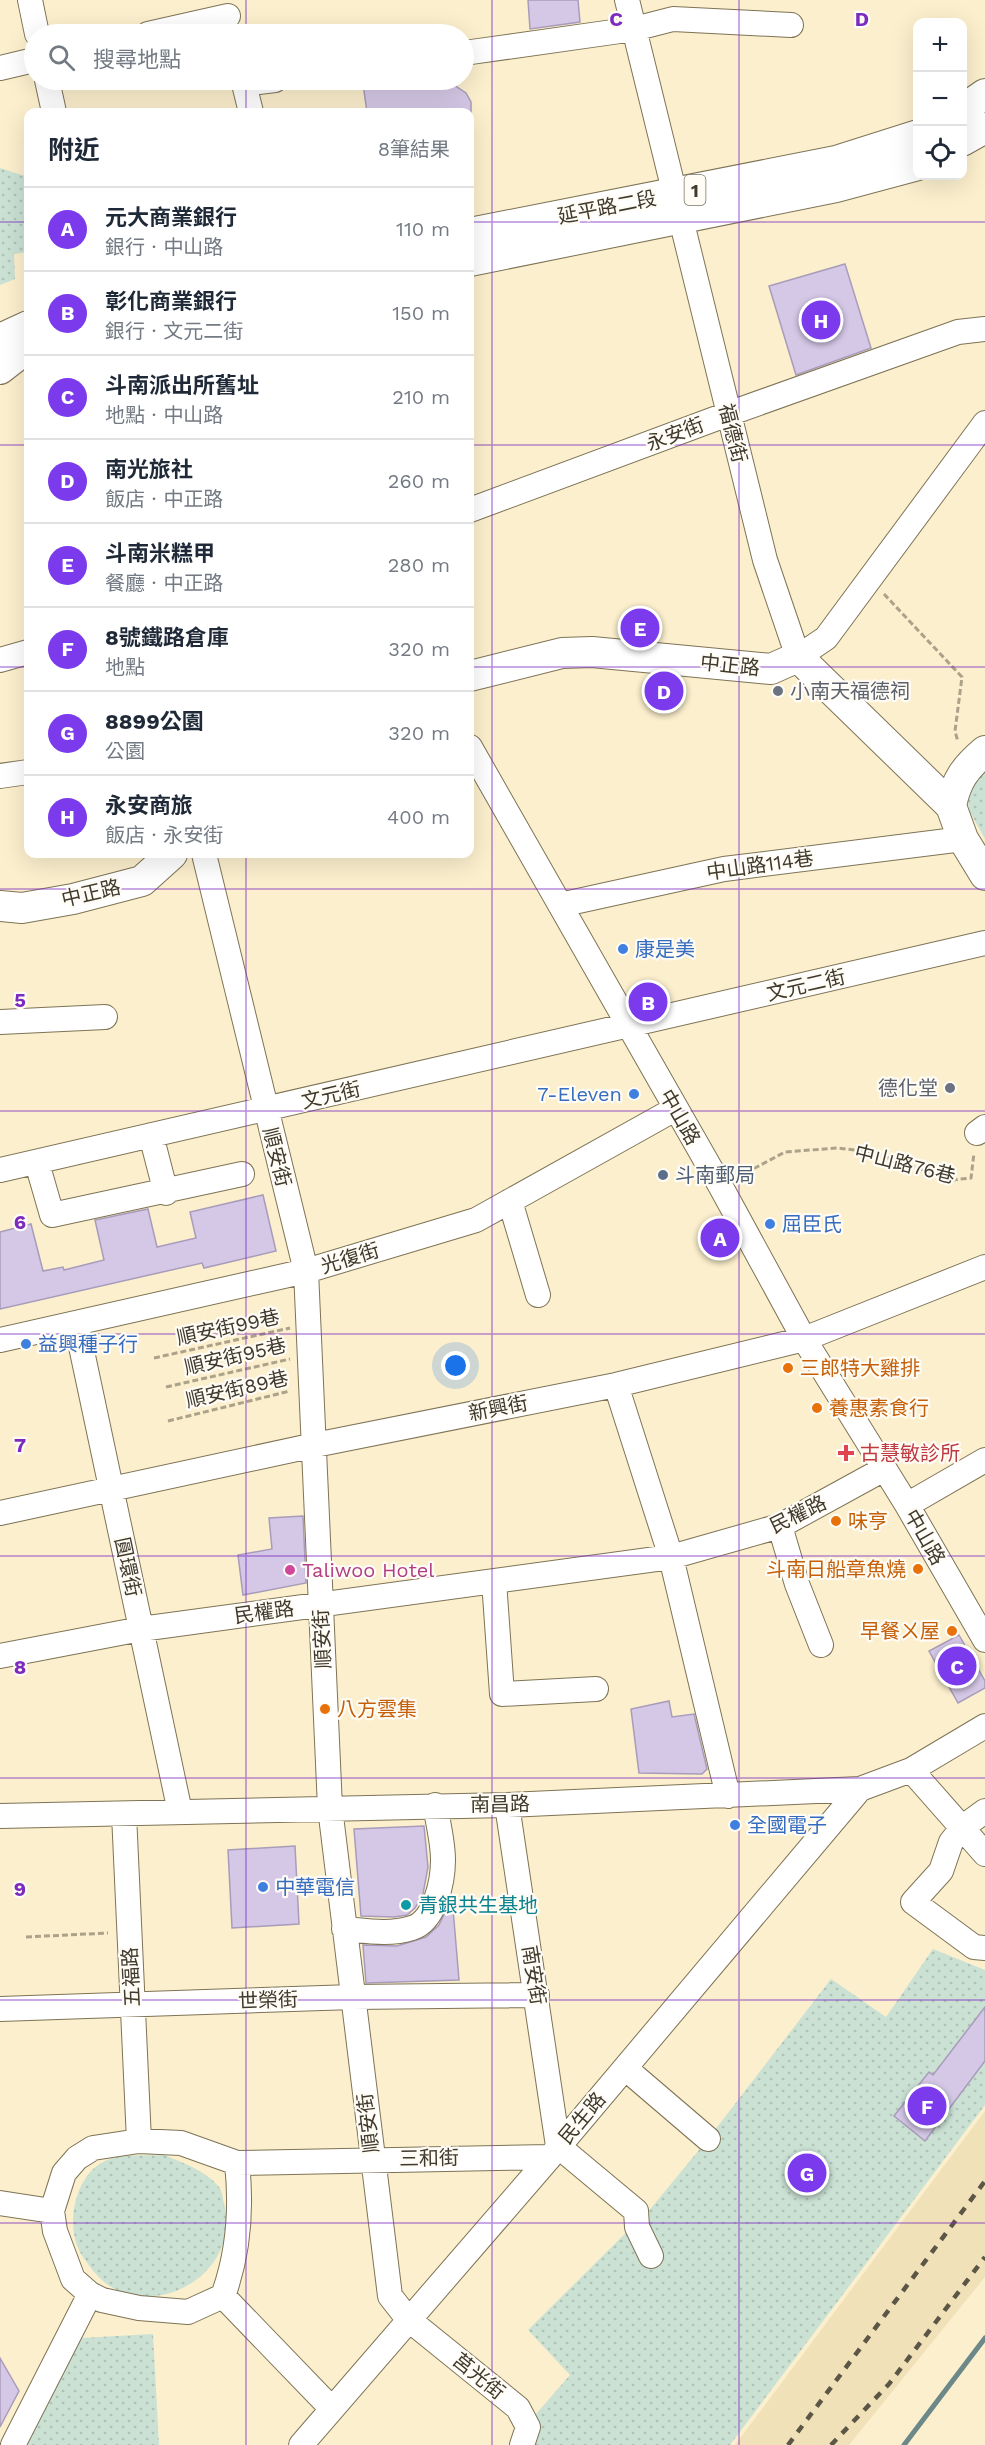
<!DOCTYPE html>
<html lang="zh-TW">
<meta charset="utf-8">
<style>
:root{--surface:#fff;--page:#f2f2f3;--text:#1f2937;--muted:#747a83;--line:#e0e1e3;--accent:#7c3aed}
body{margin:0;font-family:"Work Sans","Noto Sans TC",sans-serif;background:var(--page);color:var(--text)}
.controls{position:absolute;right:18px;top:18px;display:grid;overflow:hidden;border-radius:12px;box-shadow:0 6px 24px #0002}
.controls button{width:54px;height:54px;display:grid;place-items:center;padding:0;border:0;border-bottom:2px solid var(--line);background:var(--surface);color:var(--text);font:30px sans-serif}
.you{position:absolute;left:456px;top:1366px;width:21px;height:21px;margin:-15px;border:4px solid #fff;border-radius:50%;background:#1a73e8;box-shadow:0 0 0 9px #1a73e833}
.badge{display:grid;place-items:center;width:39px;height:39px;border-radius:50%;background:var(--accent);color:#fff;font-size:20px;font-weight:700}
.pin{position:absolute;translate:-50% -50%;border:3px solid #fff;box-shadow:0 2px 6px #0006}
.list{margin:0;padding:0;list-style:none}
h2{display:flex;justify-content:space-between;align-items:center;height:78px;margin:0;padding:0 24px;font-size:26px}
h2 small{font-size:20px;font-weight:400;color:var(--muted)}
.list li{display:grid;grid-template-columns:39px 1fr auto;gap:18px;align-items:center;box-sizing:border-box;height:84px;padding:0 24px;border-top:2px solid var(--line)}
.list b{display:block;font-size:22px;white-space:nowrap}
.list p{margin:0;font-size:20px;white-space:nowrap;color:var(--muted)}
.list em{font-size:20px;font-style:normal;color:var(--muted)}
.icon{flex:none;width:33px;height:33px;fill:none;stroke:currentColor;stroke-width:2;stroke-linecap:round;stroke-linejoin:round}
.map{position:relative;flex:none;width:985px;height:2445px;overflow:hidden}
.search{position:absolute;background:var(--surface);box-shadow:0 6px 24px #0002;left:24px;top:24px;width:450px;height:66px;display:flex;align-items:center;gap:15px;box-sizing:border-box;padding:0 21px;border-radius:33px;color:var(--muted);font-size:22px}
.panel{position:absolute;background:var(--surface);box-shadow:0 6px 24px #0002;left:24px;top:108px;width:450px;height:750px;border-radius:12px}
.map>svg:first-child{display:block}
.built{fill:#f1e1b8}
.park{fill:url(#park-dots)}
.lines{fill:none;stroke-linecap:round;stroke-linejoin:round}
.stream{stroke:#6c8889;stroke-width:5}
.building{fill:#d5c8e7;stroke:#a89cba;stroke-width:1.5}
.minor-casing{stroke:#7e7355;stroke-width:26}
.major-casing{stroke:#7e7355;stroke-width:32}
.path{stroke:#aba289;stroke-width:3;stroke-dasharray:6 3;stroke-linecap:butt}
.minor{stroke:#fff;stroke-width:24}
.major{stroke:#fff;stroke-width:30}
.rail{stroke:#5c5646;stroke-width:4.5;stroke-dasharray:8 8;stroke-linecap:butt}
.grid{fill:none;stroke:#7b2cbf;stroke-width:1.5;stroke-opacity:0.55}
.worship-dot{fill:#6b7280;stroke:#fffcf6;stroke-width:2}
.shop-dot{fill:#3f7fe0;stroke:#fffcf6;stroke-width:2}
.service-dot{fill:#5c6f8a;stroke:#fffcf6;stroke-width:2}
.food-dot{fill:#e8710a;stroke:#fffcf6;stroke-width:2}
.health-dot{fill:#e0444e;stroke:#fffcf6;stroke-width:2}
.hotel-dot{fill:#d1479c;stroke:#fffcf6;stroke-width:2}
.culture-dot{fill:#0f9aa8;stroke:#fffcf6;stroke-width:2}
.labels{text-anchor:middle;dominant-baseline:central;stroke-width:4.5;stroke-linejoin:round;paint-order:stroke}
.shield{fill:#fffcf6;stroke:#797469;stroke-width:1.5}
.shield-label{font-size:18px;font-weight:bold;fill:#3f3a2d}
.street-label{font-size:20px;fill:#3f3a2d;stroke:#fffcf6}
.worship-label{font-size:20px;fill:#5b616d;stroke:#fffcf6;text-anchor:start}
.shop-label{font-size:20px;fill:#366cbe;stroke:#fffcf6;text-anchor:start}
.service-label{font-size:20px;fill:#4e5e75;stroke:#fffcf6;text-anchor:start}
.food-label{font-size:20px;fill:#c56008;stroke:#fffcf6;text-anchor:start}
.health-label{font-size:20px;fill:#be3a42;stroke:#fffcf6;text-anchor:start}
.hotel-label{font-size:20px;fill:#b23c85;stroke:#fffcf6;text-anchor:start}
.culture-label{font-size:20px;fill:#0d838f;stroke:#fffcf6;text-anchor:start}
.grid-label{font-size:20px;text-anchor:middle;font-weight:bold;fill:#7b2cbf;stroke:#fffcf6;stroke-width:4.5;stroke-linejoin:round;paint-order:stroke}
</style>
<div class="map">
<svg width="985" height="2445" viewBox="0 0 985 2445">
<defs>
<pattern id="park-dots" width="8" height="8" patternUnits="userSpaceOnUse" patternTransform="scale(1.5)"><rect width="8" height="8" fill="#cae1d4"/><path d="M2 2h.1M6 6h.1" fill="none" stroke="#afc2b6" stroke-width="1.8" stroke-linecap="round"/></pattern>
</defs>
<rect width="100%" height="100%" fill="#fbefcd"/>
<path class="built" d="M 985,2111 L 985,2277 L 849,2445 L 735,2445 Z"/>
<path class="park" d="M 0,168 L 28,177 L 28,252 L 14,254 L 15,279 L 0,285 Z
M 985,763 L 985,839 L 970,812 L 967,799 Z
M 933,1949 L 985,1970 L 985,2105 L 730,2445 L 528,2445 L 536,2414 L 570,2375 L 528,2330 L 652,2207 L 708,2139 L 831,1979 L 886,2017 Z
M 164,2155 C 183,2163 205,2170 219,2187 C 222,2191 223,2198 224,2204 C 241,2265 170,2316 115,2289 C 101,2282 92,2270 83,2257 C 64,2230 73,2176 105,2161 C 121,2153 146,2156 164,2155 Z
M 153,2334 L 159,2445 L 24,2445 L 81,2338 Z"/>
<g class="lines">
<path class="stream" d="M 904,2445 L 985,2338"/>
</g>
<path class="building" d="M 528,0 L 578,0 L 580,22 L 530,29 Z
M 381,80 L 448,81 L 466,93 L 471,102 L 471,112 L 367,112 L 363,84 Z
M 845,264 L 871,348 L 796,375 L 769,286 Z
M 263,1195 L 276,1251 L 204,1268 L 202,1263 L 0,1309 L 0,1232 L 31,1224 L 43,1271 L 63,1267 L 64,1270 L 104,1260 L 95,1220 L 148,1209 L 157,1247 L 196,1238 L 190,1212 Z
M 303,1516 L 306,1583 L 243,1595 L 238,1555 L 272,1549 L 269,1518 Z
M 959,1635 L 985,1681 L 985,1688 L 958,1703 L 929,1651 Z
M 669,1701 L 672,1717 L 694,1714 L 707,1769 L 702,1774 L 639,1773 L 631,1709 Z
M 424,1826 L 428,1867 L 423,1894 L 415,1908 L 407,1915 L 394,1917 L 361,1916 L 354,1829 Z
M 295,1846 L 299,1924 L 232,1928 L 228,1850 Z
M 452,1897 L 459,1980 L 366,1983 L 363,1945 L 397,1946 L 426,1937 L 439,1925 Z
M 985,2007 L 985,2061 L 925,2141 L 894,2116 L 929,2072 L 933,2075 Z
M 0,2358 L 19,2391 L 0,2427 Z"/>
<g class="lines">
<g class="minor-casing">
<path id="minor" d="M 30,0 L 37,34
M 627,0 L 765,560 L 798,657 L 826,638 L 985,423
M 148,34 L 228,16
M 464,53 L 634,29 L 673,19 L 791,25
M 0,68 L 34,60
M 47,80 L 54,112
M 243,80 L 251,112
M 244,84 L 275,80
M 470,510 L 728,414 L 958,332 L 985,329
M 0,660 L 28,652
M 470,747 L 721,1187 L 804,1339 L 907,1505 L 985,1640
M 0,776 L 28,772
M 204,854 L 306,1271 L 330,1808 L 390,2296 L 408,2319 L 518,2408 L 528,2427 L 522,2445
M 560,905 L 724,869 L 963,839
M 0,1022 L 105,1017
M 977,1133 L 985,1127
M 151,1135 L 166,1193
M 37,1163 L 52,1215 L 242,1174
M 0,1170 L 985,943
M 510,1201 L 538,1295
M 76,1323 L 180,1812
M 0,1340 L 306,1271 L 476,1220 L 675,1109
M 616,1385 L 671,1557 L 728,1796
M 907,1505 L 985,1460
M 0,1513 L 315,1445 L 616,1385 L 804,1339 L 985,1267
M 780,1526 L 797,1584 L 821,1645
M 494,1581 L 502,1694 L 596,1689
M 0,1656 L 141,1629 L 671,1557 L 780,1526 L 884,1469
M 911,1770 L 985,1854
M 507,1805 L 558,2146 L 636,2211 L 637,2227 L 651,2256
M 985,1811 L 963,1827 L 951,1842 L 941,1871 L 913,1902 L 974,1947 L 985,1948
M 124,1814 L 139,2141
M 0,1816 L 507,1805 L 860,1789 L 911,1770 L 985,1726
M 344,1929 C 367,1931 390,1935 412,1928 C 435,1921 443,1881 443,1860 C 443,1842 438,1823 435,1805
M 0,2009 L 353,1997 L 537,1995
M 625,2068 L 708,2139
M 237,2163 C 242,2209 239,2252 223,2296 L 188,2312 L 139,2308 L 102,2300 L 90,2294 L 73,2279 L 55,2231 L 52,2211 L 64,2173 L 77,2158 L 93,2148 L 139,2141 L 181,2143 L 237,2163 L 550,2157
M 0,2203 L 52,2211
M 223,2296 L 332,2409
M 13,2445 L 90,2294
M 301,2445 L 550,2157 L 860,1789"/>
</g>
<g class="major-casing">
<path id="major" d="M 962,110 L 985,94
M 962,141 L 985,128
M 470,233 L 836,161 L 918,135
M 470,261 L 836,187 L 918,165
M 0,339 L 28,326
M 0,369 L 18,355 L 28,353
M 470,676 L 562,653 L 592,652 L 771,669 L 798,657 L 951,806 L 963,839 L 985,875
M 951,806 C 956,780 965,768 985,751
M 0,906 L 22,908 L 73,899 L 142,881 L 172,854"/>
</g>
<path class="path" d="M 884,594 L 962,677 L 955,731 L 958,742
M 738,1177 L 785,1152 L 837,1148 L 871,1152 L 952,1180 L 971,1178 L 974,1153
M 154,1358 L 290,1328
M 166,1387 L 290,1359
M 168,1421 L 290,1391
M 26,1937 L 108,1933"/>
<use href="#minor" class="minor"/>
<use href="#major" class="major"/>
<path class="rail" d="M 788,2445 L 985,2181
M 831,2445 L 889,2384 L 985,2257"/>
</g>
<path class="grid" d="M 246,0 L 246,34M 492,0 L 492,2445M 739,0 L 739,2445M 246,80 L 246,112M 0,222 L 28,222M 470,222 L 985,222M 0,445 L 28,445M 470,445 L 985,445M 0,667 L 28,667M 470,667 L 985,667M 246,854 L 246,2445M 0,889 L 985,889M 0,1111 L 985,1111M 0,1334 L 985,1334M 0,1556 L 985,1556M 0,1778 L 985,1778M 0,2000 L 985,2000M 0,2223 L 985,2223"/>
<g class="worship-dot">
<circle cx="778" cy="691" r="6"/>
<circle cx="950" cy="1088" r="6"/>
</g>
<g class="shop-dot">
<circle cx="623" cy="949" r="6"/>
<circle cx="634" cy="1094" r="6"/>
<circle cx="770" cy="1224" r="6"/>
<circle cx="26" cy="1344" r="6"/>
<circle cx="735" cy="1825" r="6"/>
<circle cx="263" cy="1887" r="6"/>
</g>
<circle class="service-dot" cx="663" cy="1175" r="6"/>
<g class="food-dot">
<circle cx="788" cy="1368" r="6"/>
<circle cx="817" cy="1408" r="6"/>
<circle cx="836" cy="1521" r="6"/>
<circle cx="918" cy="1569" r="6"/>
<circle cx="952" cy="1631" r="6"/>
<circle cx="325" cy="1709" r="6"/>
</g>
<path class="health-dot" d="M843 1444h6v6h6v6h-6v6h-6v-6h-6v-6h6z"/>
<circle class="hotel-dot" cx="290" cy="1570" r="6"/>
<circle class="culture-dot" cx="406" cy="1905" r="6"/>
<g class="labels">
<rect class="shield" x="684.5" y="175" width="21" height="30" rx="4.5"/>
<g class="shield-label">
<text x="695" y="190">1</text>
</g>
<g class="street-label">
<text transform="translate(607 207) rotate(-11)">延平路二段</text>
<text transform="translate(733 433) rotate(76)">福德街</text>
<text transform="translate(675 434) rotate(-21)">永安街</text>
<text transform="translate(730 665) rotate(6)">中正路</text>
<text transform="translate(760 865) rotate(-8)">中山路114巷</text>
<text transform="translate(91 893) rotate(-13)">中正路</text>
<text transform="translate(806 985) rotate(-13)">文元二街</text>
<text transform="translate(331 1095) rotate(-13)">文元街</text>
<text transform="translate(680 1117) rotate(60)">中山路</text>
<text transform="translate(277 1157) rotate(76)">順安街</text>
<text transform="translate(905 1164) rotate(14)">中山路76巷</text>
<text transform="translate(350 1258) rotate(-17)">光復街</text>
<text transform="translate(228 1327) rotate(-12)">順安街99巷</text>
<text transform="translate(235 1356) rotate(-13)">順安街95巷</text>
<text transform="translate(237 1389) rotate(-13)">順安街89巷</text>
<text transform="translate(498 1408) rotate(-11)">新興街</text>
<text transform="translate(798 1514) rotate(-26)">民權路</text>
<text transform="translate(925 1537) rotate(60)">中山路</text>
<text transform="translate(128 1567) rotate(78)">圓環街</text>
<text transform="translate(264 1612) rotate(-8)">民權路</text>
<text transform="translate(322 1639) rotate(-93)">順安街</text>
<text transform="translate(500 1804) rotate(-1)">南昌路</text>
<text transform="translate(534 1975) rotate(81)">南安街</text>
<text transform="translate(131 1977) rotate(-93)">五福路</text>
<text transform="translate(268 2000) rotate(-2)">世榮街</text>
<text transform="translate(582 2118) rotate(-50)">民生路</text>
<text transform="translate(368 2123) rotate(-97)">順安街</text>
<text transform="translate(429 2158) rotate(-1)">三和街</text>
<text transform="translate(479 2376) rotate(39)">莒光街</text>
</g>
<g class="worship-label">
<text x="790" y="691">小南天福德祠</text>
<text x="938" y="1088" text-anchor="end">德化堂</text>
</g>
<g class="shop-label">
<text x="635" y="949">康是美</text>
<text x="622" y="1094" text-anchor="end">7-Eleven</text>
<text x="782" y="1224">屈臣氏</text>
<text x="38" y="1344">益興種子行</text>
<text x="747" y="1825">全國電子</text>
<text x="275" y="1887">中華電信</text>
</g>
<g class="service-label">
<text x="675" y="1175">斗南郵局</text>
</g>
<g class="food-label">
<text x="800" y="1368">三郎特大雞排</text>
<text x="829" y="1408">養惠素食行</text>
<text x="848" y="1521">味亨</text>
<text x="906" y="1569" text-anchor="end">斗南日船章魚燒</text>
<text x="940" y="1631" text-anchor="end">早餐ㄨ屋</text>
<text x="337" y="1709">八方雲集</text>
</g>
<g class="health-label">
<text x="860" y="1453">古慧敏診所</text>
</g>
<g class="hotel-label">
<text x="302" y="1570">Taliwoo Hotel</text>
</g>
<g class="culture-label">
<text x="418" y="1905">青銀共生基地</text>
</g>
</g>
<g class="grid-label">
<text x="616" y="26">C</text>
<text x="862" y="26">D</text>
<text x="20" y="1007">5</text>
<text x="20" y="1229">6</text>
<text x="20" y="1452">7</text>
<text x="20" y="1674">8</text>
<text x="20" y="1896">9</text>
</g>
</svg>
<div class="controls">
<button>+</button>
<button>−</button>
<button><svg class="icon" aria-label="locate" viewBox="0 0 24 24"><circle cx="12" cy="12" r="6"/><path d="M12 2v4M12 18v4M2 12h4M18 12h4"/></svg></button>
</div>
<div class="you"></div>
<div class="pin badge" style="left:720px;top:1238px">A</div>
<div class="pin badge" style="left:648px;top:1002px">B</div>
<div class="pin badge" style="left:957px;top:1666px">C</div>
<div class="pin badge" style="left:664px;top:691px">D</div>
<div class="pin badge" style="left:640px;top:628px">E</div>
<div class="pin badge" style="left:927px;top:2106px">F</div>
<div class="pin badge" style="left:807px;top:2173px">G</div>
<div class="pin badge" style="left:821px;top:320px">H</div>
<div class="search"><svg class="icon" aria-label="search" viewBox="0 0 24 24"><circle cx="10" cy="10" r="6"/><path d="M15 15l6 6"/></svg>搜尋地點</div>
<section class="panel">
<h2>附近<small>8筆結果</small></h2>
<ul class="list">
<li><span class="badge">A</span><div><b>元大商業銀行</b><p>銀行 · 中山路</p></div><em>110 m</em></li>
<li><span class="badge">B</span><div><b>彰化商業銀行</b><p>銀行 · 文元二街</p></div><em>150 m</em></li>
<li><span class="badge">C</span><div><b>斗南派出所舊址</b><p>地點 · 中山路</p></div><em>210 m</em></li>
<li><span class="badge">D</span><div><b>南光旅社</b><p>飯店 · 中正路</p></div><em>260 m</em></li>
<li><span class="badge">E</span><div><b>斗南米糕甲</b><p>餐廳 · 中正路</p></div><em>280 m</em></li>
<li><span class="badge">F</span><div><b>8號鐵路倉庫</b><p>地點</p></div><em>320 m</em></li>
<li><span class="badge">G</span><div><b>8899公園</b><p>公園</p></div><em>320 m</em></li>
<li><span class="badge">H</span><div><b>永安商旅</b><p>飯店 · 永安街</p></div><em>400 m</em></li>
</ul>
</section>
</div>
